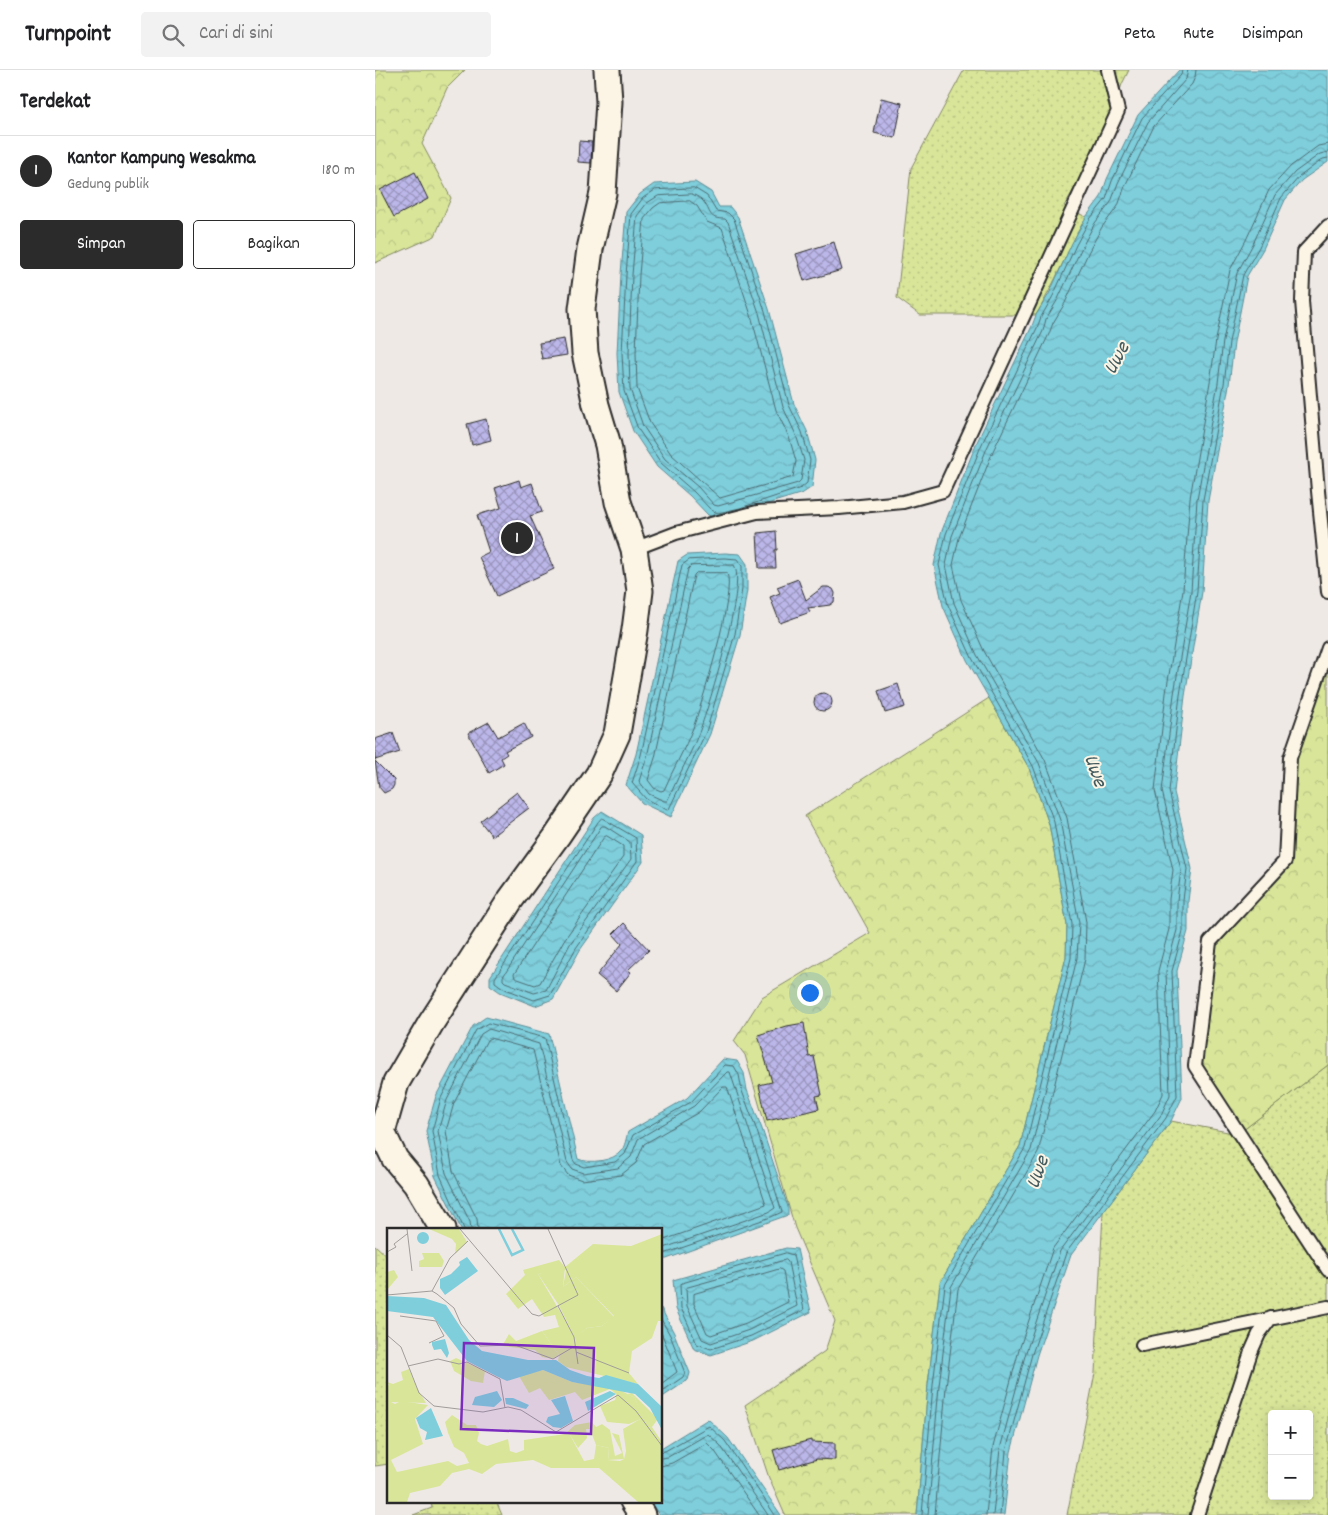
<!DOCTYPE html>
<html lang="id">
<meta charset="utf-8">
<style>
:root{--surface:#fff;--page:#f2f2f2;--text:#202124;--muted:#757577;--line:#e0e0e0;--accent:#2b2b2b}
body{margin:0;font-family:Dekko,sans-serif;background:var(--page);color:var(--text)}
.controls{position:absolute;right:15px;bottom:15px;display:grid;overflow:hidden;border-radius:5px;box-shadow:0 2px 12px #0003}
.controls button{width:45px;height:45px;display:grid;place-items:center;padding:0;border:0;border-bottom:1px solid var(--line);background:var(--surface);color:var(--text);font:25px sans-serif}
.you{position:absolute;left:434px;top:922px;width:18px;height:18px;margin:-12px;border:4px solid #fff;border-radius:50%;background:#1a73e8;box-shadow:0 0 0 8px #1a73e833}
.badge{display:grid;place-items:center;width:32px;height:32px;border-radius:50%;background:var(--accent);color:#fff;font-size:16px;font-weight:700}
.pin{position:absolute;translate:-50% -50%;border:2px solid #fff;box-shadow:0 1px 5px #0006}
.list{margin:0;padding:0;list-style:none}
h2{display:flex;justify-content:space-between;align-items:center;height:65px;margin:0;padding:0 20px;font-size:21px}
h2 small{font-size:16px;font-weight:400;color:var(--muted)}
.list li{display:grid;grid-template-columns:32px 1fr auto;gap:15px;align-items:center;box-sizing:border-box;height:70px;padding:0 20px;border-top:1px solid var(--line)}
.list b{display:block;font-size:19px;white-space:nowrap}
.list p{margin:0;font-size:16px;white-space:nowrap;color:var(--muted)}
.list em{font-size:16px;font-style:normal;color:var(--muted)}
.actions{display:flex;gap:10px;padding:15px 20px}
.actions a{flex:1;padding:11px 0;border:1px solid var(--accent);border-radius:5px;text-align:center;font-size:18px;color:var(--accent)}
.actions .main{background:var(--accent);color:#fff}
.icon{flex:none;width:28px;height:28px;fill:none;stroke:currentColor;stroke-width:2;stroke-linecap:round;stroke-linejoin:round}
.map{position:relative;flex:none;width:953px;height:1445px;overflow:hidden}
header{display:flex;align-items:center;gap:30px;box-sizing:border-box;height:70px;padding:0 25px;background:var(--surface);border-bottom:1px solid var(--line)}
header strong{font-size:24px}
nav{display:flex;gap:28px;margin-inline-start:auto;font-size:18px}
.search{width:350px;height:45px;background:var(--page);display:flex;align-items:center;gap:12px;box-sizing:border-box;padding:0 18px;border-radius:5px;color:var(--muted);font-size:19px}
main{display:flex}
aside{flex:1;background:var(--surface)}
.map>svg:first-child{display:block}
.grass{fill:url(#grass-dots);stroke:#828862;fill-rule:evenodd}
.forest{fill:url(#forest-crowns);stroke:#828862}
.water{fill:url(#water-waves);stroke:#5d8d95}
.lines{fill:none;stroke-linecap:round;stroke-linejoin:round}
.shore{stroke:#4d6c72;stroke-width:1}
.building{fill:url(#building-cross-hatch);stroke:#2b2b2b}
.service-casing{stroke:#2b2b2b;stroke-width:16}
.minor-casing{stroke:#2b2b2b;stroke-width:29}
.service{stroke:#fcf5e5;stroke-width:12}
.minor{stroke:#fcf5e5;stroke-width:25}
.labels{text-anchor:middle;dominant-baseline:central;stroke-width:4;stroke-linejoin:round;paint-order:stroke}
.water-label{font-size:21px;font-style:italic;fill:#445c60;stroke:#fcf5e5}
.inset-river{fill:none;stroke:#7fcedc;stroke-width:2.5}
.inset-road{fill:none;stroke:#a19d9b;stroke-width:1}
.view{fill:#7b2cbf;fill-opacity:0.15;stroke:#7b2cbf;stroke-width:2.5}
.inset-edge{fill:none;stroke:#2b2b2b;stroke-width:2.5}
</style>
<header>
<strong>Turnpoint</strong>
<div class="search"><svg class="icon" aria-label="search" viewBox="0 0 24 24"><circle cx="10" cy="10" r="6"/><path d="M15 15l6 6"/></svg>Cari di sini</div>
<nav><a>Peta</a><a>Rute</a><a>Disimpan</a></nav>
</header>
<main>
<aside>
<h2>Terdekat<small></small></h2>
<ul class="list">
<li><span class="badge">1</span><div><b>Kantor Kampung Wesakma</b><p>Gedung publik</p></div><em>180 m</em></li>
</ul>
<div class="actions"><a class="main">Simpan</a><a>Bagikan</a></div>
</aside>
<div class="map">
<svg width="953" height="1445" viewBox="0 0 953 1445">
<defs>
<pattern id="grass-dots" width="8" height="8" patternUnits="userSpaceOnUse" patternTransform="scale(1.25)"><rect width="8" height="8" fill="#d9e699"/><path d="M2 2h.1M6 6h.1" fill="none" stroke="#bac584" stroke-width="1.8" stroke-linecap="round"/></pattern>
<pattern id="forest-crowns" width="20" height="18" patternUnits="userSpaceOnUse" patternTransform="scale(1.25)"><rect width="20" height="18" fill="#d9e699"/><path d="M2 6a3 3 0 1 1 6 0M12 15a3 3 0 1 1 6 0" fill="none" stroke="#bac584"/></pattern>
<pattern id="water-waves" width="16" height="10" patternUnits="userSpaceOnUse" patternTransform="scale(1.25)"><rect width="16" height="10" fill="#7fcedc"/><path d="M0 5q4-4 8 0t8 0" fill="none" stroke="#6eb1bd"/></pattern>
<pattern id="building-cross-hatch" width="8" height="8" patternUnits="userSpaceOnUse" patternTransform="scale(1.25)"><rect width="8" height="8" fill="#bcb7e9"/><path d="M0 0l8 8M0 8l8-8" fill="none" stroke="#9995bd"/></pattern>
</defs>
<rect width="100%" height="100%" fill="#efe9e6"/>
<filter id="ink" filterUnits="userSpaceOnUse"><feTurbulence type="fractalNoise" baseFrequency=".02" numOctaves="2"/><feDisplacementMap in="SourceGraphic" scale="10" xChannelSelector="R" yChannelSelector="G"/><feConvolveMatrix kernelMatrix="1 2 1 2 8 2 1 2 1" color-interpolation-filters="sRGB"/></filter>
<g filter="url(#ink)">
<path class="grass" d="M 589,0 L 754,0 L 747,14 L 727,73 L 689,136 L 711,147 C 693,179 680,213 661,245 L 545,245 L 522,228 L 536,98 Z
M 953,995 L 953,1445 L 692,1445 L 720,1303 L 728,1142 L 796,1051 L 863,1064 ZM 897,1344 L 934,1344 L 934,1426 L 897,1426 Z
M 0,1175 L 14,1188 L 14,1394 L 0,1396 Z
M 56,1431 L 121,1431 L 127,1445 L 38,1445 L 57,1438 Z"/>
<path class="forest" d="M 0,0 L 90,0 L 72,18 L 47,74 L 76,128 L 60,166 L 0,193 Z
M 953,578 L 953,995 L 863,1064 L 820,996 L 835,872 L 910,791 L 915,688 Z
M 614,628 L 654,698 L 674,754 L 692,855 L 691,887 L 645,1076 L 565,1213 L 553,1315 L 542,1445 L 410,1445 L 394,1408 L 370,1335 L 450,1281 L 460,1251 L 420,1158 L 370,985 L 359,971 L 387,927 L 495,863 L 430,746 Z"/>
<path class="water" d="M 804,0 L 953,0 L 953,92 L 927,110 L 910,130 L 888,179 L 872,206 L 859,273 L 854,315 L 833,431 L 827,522 L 810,626 L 799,722 L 817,799 L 813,831 L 813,861 L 802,901 L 807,1028 L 796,1051 L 696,1185 L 662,1285 L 636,1382 L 629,1445 L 542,1445 L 553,1315 L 565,1213 L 645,1076 L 691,887 L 692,855 L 674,754 L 654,698 L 592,590 L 568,536 L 559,495 L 566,463 L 601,374 L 657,256 L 661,245 L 674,224 L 697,173 L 711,147 L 726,127 L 732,109 L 763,45 Z
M 320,112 L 336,122 L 344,137 L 355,137 L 363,147 L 394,239 L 419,334 L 432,361 L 440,390 L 437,417 L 428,423 L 366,442 L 342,448 L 333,445 L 315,426 L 282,397 L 258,361 L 244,322 L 242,283 L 246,204 L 251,142 L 265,124 L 279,114 Z
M 350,483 L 365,484 L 372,494 L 372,520 L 365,565 L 335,664 L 296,747 L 267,733 L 251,715 L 261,684 L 303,491 L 312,485 Z
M 227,741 L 266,765 L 268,792 L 205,880 L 178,929 L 160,936 L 125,922 L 115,915 L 115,907 L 219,748 Z
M 111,947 L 174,964 L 203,1089 C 214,1094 239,1091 246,1081 C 250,1077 251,1068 253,1062 L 312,1028 L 348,989 L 362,991 L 369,1003 L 372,1020 L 387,1059 L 413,1137 L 413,1145 L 286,1191 L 286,1159 L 86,1159 L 60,1106 L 51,1061 L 61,1026 L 98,956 Z
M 411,1178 L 422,1179 L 436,1242 L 378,1271 L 336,1285 L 319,1279 L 301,1239 L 298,1210 Z
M 286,1238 L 299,1263 L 315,1303 L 313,1310 L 286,1328 Z
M 333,1349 L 353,1368 L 406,1445 L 284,1445 L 275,1431 L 286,1431 L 286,1378 Z"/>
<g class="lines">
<path class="shore" d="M 319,118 L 332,126 L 341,141 L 353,143 L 359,149 L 390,241 L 414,335 L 427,362 L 435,390 L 432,413 L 426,418 L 365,438 L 343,443 L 336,440 L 319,422 L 286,393 L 263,359 L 249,321 L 247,283 L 251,205 L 256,144 L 268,128 L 280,120 Z
M 317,124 C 321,126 326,128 328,131 C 337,142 332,149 350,149 L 353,152 L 384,243 L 408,337 L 421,365 L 429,390 L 426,410 L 423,413 L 343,436 L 339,435 L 323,417 L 290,389 L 268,356 L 255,319 L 254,283 L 257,205 L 262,146 L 272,133 L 283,126 Z
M 315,131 L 322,136 L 332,152 L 347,158 L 376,245 L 401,340 L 414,367 L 421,391 L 418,407 L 345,428 L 296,384 L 275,353 L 262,318 L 261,283 L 264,205 L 269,149 L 278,138 L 285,133 Z
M 350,488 L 362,489 L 367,496 L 367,519 L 360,564 L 331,662 L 294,739 L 292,740 L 271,729 L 257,713 L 266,685 L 307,495 L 314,490 Z
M 350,495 L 359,495 C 372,514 334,635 325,660 C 317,682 305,702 296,723 L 292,731 L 289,731 L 274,724 L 264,711 L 272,687 L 313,499 L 316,496 Z
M 352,503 C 361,523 327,633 318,658 C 310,679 298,699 289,720 L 286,721 L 279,718 L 273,710 L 280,688 L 319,505 L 321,503 Z
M 227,748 L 261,768 L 262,791 L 201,878 L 175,925 L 159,930 L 128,918 L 120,912 L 120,908 L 223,752 Z
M 227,756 L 230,756 L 255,772 L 256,789 L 195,874 L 171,920 L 159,923 L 130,912 L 128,910 L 128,907 Z
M 232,766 L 248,776 L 248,787 L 189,870 L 165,913 L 160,915 L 140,908 L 139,904 L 229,767 Z
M 89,1159 L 65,1105 L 57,1061 L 66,1028 L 101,960 L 113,953 L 170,968 L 198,1090 L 201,1094 L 209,1097 L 240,1092 L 250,1084 L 258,1065 L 316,1032 L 350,995 L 359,996 L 364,1005 L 367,1021 L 382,1061 L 407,1142 L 396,1147 L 286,1185
M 96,1159 L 95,1152 L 71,1103 L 63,1061 L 72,1030 L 106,964 L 114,959 L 164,974 L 192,1092 L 197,1099 L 208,1103 L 243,1098 L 256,1087 L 263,1069 L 319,1036 L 352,1002 L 355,1002 L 400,1138 L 394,1142 L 286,1179
M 103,1159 L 102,1149 L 78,1101 L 71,1061 L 79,1033 L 112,970 L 115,968 L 158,980 L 186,1096 L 193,1105 L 207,1110 L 246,1105 L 261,1093 L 269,1074 L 324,1042 L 348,1017 L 352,1017 L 391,1134 L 286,1171
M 411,1183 L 418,1185 L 429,1240 L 376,1266 L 336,1279 L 322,1274 L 306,1238 L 305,1214 Z
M 411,1190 L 413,1192 L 422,1236 L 374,1260 L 336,1273 L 327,1269 L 312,1236 L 311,1218 Z
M 405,1199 L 408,1201 L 413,1232 L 371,1253 L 336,1265 L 332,1263 L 319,1234 L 319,1224 Z
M 286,1249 L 295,1265 L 310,1303 L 308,1307 L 286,1322
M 286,1262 L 302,1302 L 286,1314
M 286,1382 L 290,1381 L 334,1356 L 350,1371 L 400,1445
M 286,1388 L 293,1387 L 333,1364 L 345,1375 L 393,1445
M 286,1396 L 297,1393 L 332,1373 L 339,1380 L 384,1445
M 547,1445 L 558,1315 L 570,1215 L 650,1078 L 696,888 L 697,854 L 679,752 L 658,696 L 597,588 L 573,535 L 564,495 L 571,464 L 606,376 L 662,258 L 666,247 L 678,226 L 701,175 L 715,149 L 731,129 L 737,111 L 767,48 L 806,5 L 807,0
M 553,1445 L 564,1316 L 576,1217 L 656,1080 L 702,888 L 704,853 L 685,750 L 664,693 L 602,585 L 579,533 L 571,495 L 577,466 L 612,378 L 668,261 L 671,249 L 683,229 L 707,177 L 720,153 L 736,132 L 743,113 L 773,52 L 811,9 L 813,0
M 560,1445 L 571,1317 L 583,1219 L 663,1083 L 710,889 L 711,852 L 692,748 L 670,690 L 609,581 L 586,530 L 578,495 L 584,468 L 618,381 L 674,264 L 678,253 L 690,233 L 714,181 L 727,157 L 743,136 L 750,116 L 779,56 L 817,14 L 820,7 L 821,0
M 611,1445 L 618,1377 L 644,1280 L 678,1178 L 780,1041 L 788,1024 L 783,901 L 794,859 L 794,829 L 798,800 L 780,720 L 791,623 L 808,520 L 815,428 L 835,312 L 841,270 L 855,200 L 871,170 L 894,120 L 916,96 L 943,76 L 953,74
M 618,1445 L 625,1379 L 651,1282 L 685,1181 L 786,1045 L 795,1025 L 791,901 L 802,860 L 802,830 L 806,800 L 787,721 L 799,624 L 816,521 L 822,429 L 843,313 L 848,271 L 862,203 L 878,174 L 900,125 L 920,102 L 945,84 L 953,82
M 625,1445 L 631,1381 L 657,1284 L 691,1183 L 791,1048 L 802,1026 L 797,901 L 808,861 L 808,830 L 812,799 L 794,721 L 805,625 L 822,521 L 828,430 L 849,314 L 854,272 L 868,205 L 884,177 L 906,128 L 924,107 L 948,89 L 953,88"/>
</g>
<path class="building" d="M 506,28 L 527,33 L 520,68 L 499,63 Z
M 204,71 L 217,72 L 216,93 L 203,92 Z
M 40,102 L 53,129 L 19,147 L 5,120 Z
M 459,172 L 467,200 L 429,211 L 421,184 Z
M 189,269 L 192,285 L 167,289 L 164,273 Z
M 111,349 L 116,370 L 97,375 L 92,354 Z
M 144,410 L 146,417 L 157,413 L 167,442 L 155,446 L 179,499 L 122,526 L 104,487 L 114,482 L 102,445 L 126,438 L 120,418 Z
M 401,461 L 402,480 L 400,480 L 401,498 L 384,498 L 382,463 Z
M 423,509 L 431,530 L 448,517 L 453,517 L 458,519 L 460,523 L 459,532 L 455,535 L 433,538 L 435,542 L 405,553 L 395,527 L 405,523 L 402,517 Z
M 523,614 L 530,637 L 510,643 L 503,621 Z
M439 632a9 9 0 1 1 18 0a9 9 0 1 1-18 0Z
M 114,652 L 123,667 L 149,653 L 156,667 L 130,681 L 132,684 L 126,688 L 129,694 L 114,703 L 93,663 Z
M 18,663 L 25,682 L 0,690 L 0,669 Z
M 0,691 L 19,710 L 19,715 L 17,719 L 9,723 L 4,717 Z
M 142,722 L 154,738 L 117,766 L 105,751 Z
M 249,853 L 274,880 L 253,900 L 256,902 L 241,921 L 222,905 L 247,874 L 238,864 Z
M 429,953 L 434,987 L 439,986 L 447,1025 L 441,1026 L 444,1039 L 392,1051 L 384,1015 L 397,1012 L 383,965 L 412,956 Z
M 436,1370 L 436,1372 L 460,1373 L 460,1390 L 442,1389 L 404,1400 L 398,1380 Z"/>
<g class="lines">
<g class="service-casing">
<path id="service" d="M 953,156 L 929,182 L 927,231 L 943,421 L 953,522
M 259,479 L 301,463 L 382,442 L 464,438 L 528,432 L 568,421 L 743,41 L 733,0
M 953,578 L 915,688 L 910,791 L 835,872 L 820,996 L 953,1200
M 767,1275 L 953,1237
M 822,1445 L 876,1282 L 884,1264 L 896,1248"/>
</g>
<g class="minor-casing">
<path id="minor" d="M 68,1159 L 41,1114 L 20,1089 L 7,1062 L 21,1013 L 56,953 L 136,829 L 182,766 L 224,704 L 242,664 L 260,560 L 265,521 L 259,479 L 243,432 L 233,375 L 221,335 L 210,283 L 207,239 L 215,179 L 228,123 L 234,32 L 232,0
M 258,1431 L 267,1445"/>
</g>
<use href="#service" class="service"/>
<use href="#minor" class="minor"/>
</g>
</g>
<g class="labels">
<g class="water-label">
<text transform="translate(743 289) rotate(-62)">Uwe</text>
<text transform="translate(719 701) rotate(71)">Uwe</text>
<text transform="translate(664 1103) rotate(-70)">Uwe</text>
</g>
</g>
<g transform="translate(12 1158)">
<rect width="275" height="275" fill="#efe9e6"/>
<path d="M 275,6 L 275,93 L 271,93 L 265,110 L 245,123 L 242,145 L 251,156 L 179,139 L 171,133 L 172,127 L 155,103 L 172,99 L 168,87 L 157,89 L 145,71 L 131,81 L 119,66 L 138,47 L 136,42 L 172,32 L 178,39 L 206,16 L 244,18 ZM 179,42 L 176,59 L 189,49 L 227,88 L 215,98 L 200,100 L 188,109 L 151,46 ZM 69,130 L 98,143 L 96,155 L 84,153 L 67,143 L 63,133 ZM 0,156 L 4,159 L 30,160 L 39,175 L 1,174 ZM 231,161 L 248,170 L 256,190 L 242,196 L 220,194 L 213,178 L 228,172 ZM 205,194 L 209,199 L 215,196 L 223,202 L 228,228 L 235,225 L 225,205 L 232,207 L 237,231 L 221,232 L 222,220 L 209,217 L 203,201 L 199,201 L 200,210 L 191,220 L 183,207 L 178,206 L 188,197 Z" fill="#d9e699" fill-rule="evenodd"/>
<path d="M 35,25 L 52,25 L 57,33 L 55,39 L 32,39 L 32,33 L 37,31 ZM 178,39 L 176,59 L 189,49 L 227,89 L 215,98 L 200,100 L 188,110 L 171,76 L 151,46 ZM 7,42 L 11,49 L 0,62 L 0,44 ZM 155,103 L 172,127 L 166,131 L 155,129 L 148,122 L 115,118 L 122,106 L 129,113 ZM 22,141 L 30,160 L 15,160 L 7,165 L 0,154 L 6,156 L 16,152 L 14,144 ZM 156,142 L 185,154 L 231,161 L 230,167 L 223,161 L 195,172 L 188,164 L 162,172 L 153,160 L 142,165 L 132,148 ZM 245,165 L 271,191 L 265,199 L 275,214 L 275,274 L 251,274 L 212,240 L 164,240 L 146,232 L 109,236 L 95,246 L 82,241 L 65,245 L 53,258 L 23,265 L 20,274 L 0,274 L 0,172 L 8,176 L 14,173 L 41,177 L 28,191 L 36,216 L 4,232 L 10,244 L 61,233 L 70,238 L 82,235 L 77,225 L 67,219 L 61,205 L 58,194 L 65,187 L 80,197 L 89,197 L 92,205 L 90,213 L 94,216 L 100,218 L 121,211 L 123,223 L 129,225 L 137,222 L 137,212 L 178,206 L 183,207 L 197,233 L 207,231 L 209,217 L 222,220 L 221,232 L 233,233 L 237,231 L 239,223 L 236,201 L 255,190 L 248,170 L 240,166 Z" fill="#d9e699"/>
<path d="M 42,1 L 72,1 L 80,14 L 68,26 L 69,16 L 65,11 Z" fill="#d9e699"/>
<path d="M30 10a6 6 0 1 1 12 0a6 6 0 1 1-12 0ZM 80,29 L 91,43 L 58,67 L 53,60 L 53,51 L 64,46 L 73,37 L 72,34 ZM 0,68 L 37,70 L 59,77 L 82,112 L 95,123 L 141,132 L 169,132 L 183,142 L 200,148 L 212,150 L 219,147 L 251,156 L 275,179 L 275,202 L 263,180 L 248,166 L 185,154 L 156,142 L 120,153 L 109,148 L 80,133 L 46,89 L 0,83 ZM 58,111 L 62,125 L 60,130 L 54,121 L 47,122 L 45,117 L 45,114 ZM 110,163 L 115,172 L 107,179 L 85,177 L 88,169 ZM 223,163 L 229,166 L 201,183 L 198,174 ZM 178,168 L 186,193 L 174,200 L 166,199 L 159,194 L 161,189 L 173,186 L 164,172 ZM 118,170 L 126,170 L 142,177 L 139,181 L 119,176 ZM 44,180 L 56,208 L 38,212 L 40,204 L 33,200 L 29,190 Z" fill="#7fcedc"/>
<path class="inset-river" d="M 112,1 L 125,27 L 136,22 L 125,1"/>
<path class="inset-road" d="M 20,1 L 25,43M 73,1 L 145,86 L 152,88 L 191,67 L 161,1M 0,24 L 9,19 L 7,16 L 20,6M 45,63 L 63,30 L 81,13M 0,67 L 45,63 L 50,66 L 67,80 L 74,96 L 93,118 L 128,117 L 166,131 L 188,118M 171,78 L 187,109 L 191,136M 13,88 L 49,93 L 57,108 L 42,115M 0,107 L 14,119 L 32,165 L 47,178 L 96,184 L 121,179 L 134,182 L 169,204 L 231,167 L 249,183 L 275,218M 189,124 L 242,145M 21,138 L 51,131 L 72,136 L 80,134 L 113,151 L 118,180"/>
<path class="view" d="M 77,115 L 207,120 L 204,206 L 74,201 Z"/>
<rect width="275" height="275" class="inset-edge"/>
</g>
</svg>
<div class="controls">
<button>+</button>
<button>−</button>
</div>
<div class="you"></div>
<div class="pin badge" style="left:142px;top:468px">1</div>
</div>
</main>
